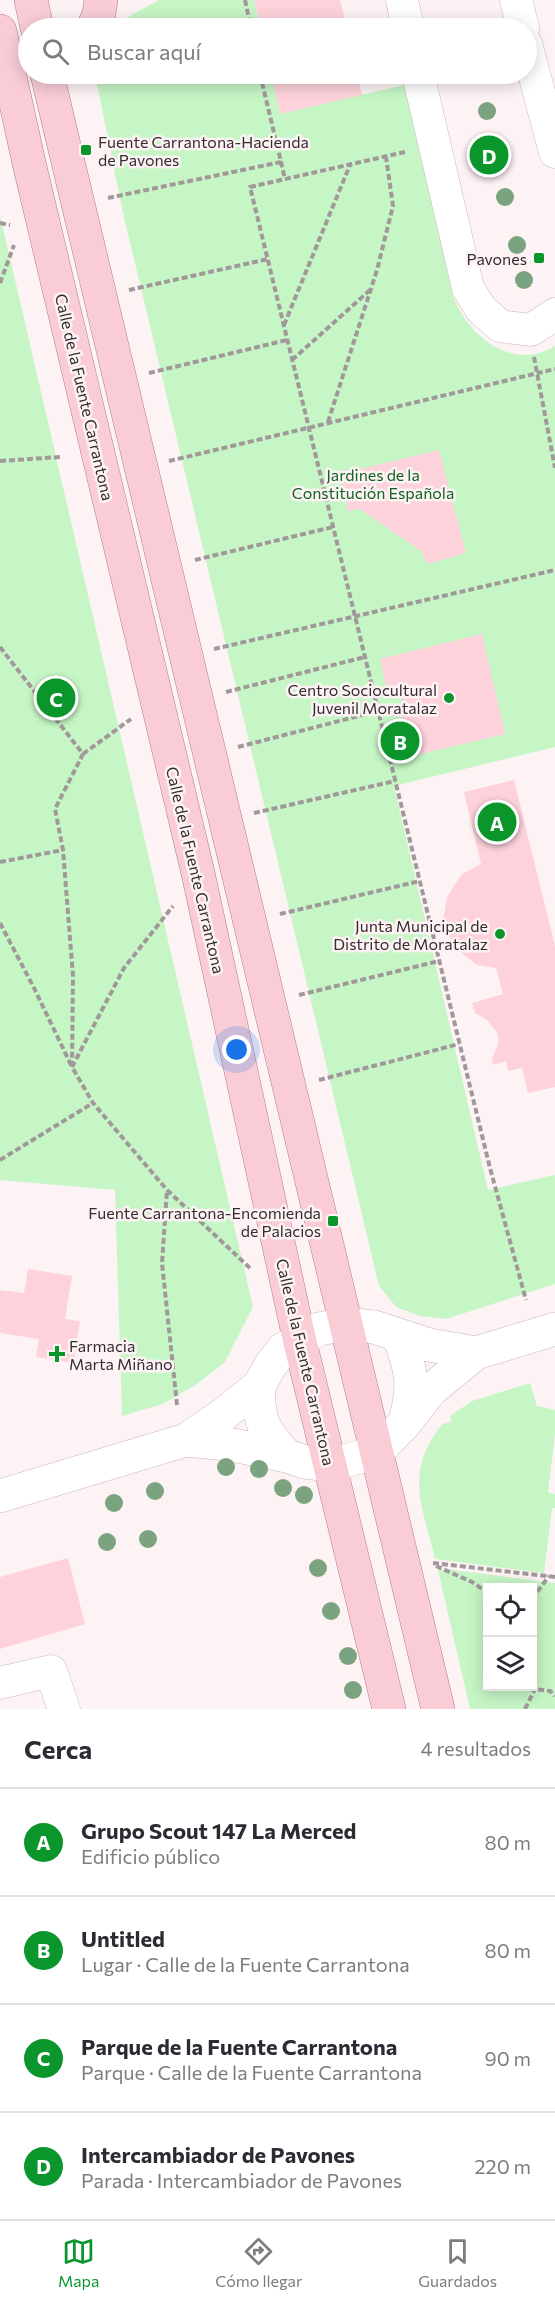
<!DOCTYPE html>
<html lang="es">
<meta charset="utf-8">
<style>
:root{--surface:#fff;--page:#f7f7f7;--text:#2b2b33;--muted:#7c7c81;--line:#e1e1e2;--accent:#0b962c}
body{margin:0;font-family:Commissioner,sans-serif;background:var(--page);color:var(--text)}
.controls{position:absolute;right:18px;bottom:18px;display:grid;overflow:hidden;border-radius:0px;box-shadow:0 3px 15px #0003}
.controls button{width:54px;height:54px;display:grid;place-items:center;padding:0;border:0;border-bottom:2px solid var(--line);background:var(--surface);color:var(--text);font:30px sans-serif}
.you{position:absolute;left:237px;top:1050px;width:21px;height:21px;margin:-15px;border:4px solid #fff;border-radius:50%;background:#1a73e8;box-shadow:0 0 0 9px #1a73e833}
.badge{display:grid;place-items:center;width:39px;height:39px;border-radius:50%;background:var(--accent);color:#fff;font-size:20px;font-weight:700}
.pin{position:absolute;translate:-50% -50%;border:3px solid #fff;box-shadow:0 2px 6px #0006}
.list{margin:0;padding:0;list-style:none}
h2{display:flex;justify-content:space-between;align-items:center;height:78px;margin:0;padding:0 24px;font-size:26px}
h2 small{font-size:20px;font-weight:400;color:var(--muted)}
.list li{display:grid;grid-template-columns:39px 1fr auto;gap:18px;align-items:center;box-sizing:border-box;height:108px;padding:0 24px;border-top:2px solid var(--line)}
.list b{display:block;font-size:22px;white-space:nowrap}
.list p{margin:0;font-size:20px;white-space:nowrap;color:var(--muted)}
.list em{font-size:20px;font-style:normal;color:var(--muted)}
.icon{flex:none;width:33px;height:33px;fill:none;stroke:currentColor;stroke-width:2;stroke-linecap:round;stroke-linejoin:round}
.map{position:relative;flex:none;width:555px;height:1709px;overflow:hidden}
.search{position:absolute;background:var(--surface);box-shadow:0 3px 15px #0003;left:18px;right:18px;top:18px;height:66px;display:flex;align-items:center;gap:15px;box-sizing:border-box;padding:0 21px;border-radius:33px;color:var(--muted);font-size:22px}
.sheet{height:510px;background:var(--surface)}
nav{display:flex;justify-content:space-around;align-items:center;box-sizing:border-box;height:84px;border-top:2px solid var(--line);background:var(--surface);font-size:16px;color:var(--muted)}
nav a{display:grid;justify-items:center;gap:3px}
nav .on{color:var(--accent)}
.map>svg:first-child{display:block}
.green{fill:#c6f6c6;fill-rule:evenodd}
.building{fill:#fdd2db}
.lines{fill:none;stroke-linecap:round;stroke-linejoin:round}
.minor-casing{stroke:#cdb5ba;stroke-width:33}
.tertiary-casing{stroke:#cdb5ba;stroke-width:34}
.primary-casing{stroke:#b27e8a;stroke-width:34}
.path{stroke:#a1989a;stroke-width:4;stroke-dasharray:6 3;stroke-linecap:butt}
.minor{stroke:#fff;stroke-width:32}
.tertiary{stroke:#fff;stroke-width:33}
.primary{stroke:#f9ccd6;stroke-width:33}
.tree{fill:#7ca37f}
.poi-dot{fill:#0b962c;stroke:#fdf3f5;stroke-width:2}
.labels{text-anchor:middle;dominant-baseline:central;stroke-width:5;stroke-linejoin:round;paint-order:stroke}
.poi-label{font-size:16px;fill:#352c2e;stroke:#fdf3f5;text-anchor:end}
.street-label{font-size:16px;fill:#352c2e;stroke:#fdf3f5}
.park-label{font-size:16px;fill:#12611f;stroke:#fdf3f5}
</style>
<div class="map">
<svg width="555" height="1709" viewBox="0 0 555 1709">
<rect width="100%" height="100%" fill="#fdf3f5"/>
<path class="green" d="M 159,0 L 254,0 L 261,28 L 117,28 L 131,15 Z
M 95,74 L 271,74 L 280,113 L 405,85 L 453,296 C 468,336 512,372 555,346 L 555,747 L 394,786 L 488,1190 L 555,1175 L 555,1284 L 446,1319 L 420,1316 L 396,1307 L 379,1286 L 123,213 Z
M 0,215 L 253,1307 L 225,1362 L 197,1384 L 163,1404 L 122,1416 L 115,1190 L 0,1180 Z
M 530,1383 L 537,1406 L 555,1410 L 555,1434 L 548,1492 L 555,1494 L 555,1508 L 552,1508 L 544,1573 L 435,1559 C 422,1503 404,1474 442,1424 L 451,1422 L 450,1416 L 472,1401 Z
M 445,1569 L 555,1583 L 555,1709 L 470,1709 L 438,1570 ZM 488,1588 L 532,1588 L 532,1686 L 488,1686 Z"/>
<path class="building" d="M 254,0 L 340,0 L 347,28 L 261,28 Z
M 271,74 L 357,74 L 362,95 L 280,114 Z
M 439,450 L 466,553 L 427,564 L 421,551 L 360,509 L 348,511 L 340,474 Z
M 482,634 L 505,734 L 404,758 L 396,727 L 403,717 L 405,705 L 398,692 L 387,689 L 380,659 Z
M 514,780 L 555,946 L 555,1087 L 528,1093 L 522,1068 L 508,1071 L 506,1061 L 493,1065 L 492,1058 L 499,1041 L 496,1031 L 487,1020 L 475,1013 L 472,1003 L 503,994 L 496,968 L 477,965 L 455,948 L 443,922 L 447,897 L 462,874 L 481,864 L 464,792 Z
M 28,1269 L 72,1276 L 65,1319 L 80,1321 L 74,1363 L 36,1357 L 39,1339 L 0,1333 L 0,1290 L 24,1293 Z
M 68,1558 L 85,1624 L 0,1649 L 0,1577 Z"/>
<g class="lines">
<g class="minor-casing">
<path id="minor" d="M 402,0 L 408,28
M 516,0 L 523,28
M 526,44 L 555,152
M 418,74 L 468,288 L 481,309 L 500,326 L 531,330 L 555,314
M 0,1683 L 51,1671 L 64,1709"/>
</g>
<g class="tertiary-casing">
<path id="tertiary" d="M 398,1335 C 412,1369 415,1386 405,1421
M 259,1386 C 257,1420 265,1433 287,1456
M 186,1440 L 228,1444 L 287,1456 L 305,1462 L 331,1465 L 377,1452 L 405,1423 L 431,1390 L 476,1353 L 555,1329
M 0,1496 L 186,1440 L 220,1417 L 259,1386 L 270,1366 L 283,1349 L 319,1329 L 346,1324 L 374,1327 L 429,1345 L 476,1353"/>
</g>
<g class="primary-casing">
<path id="primary" d="M 31,0 L 37,28
M 93,28 L 99,14 L 101,0
M 0,31 L 29,163 L 198,873 L 299,1338 L 389,1709
M 47,74 L 438,1709"/>
</g>
<path class="path" d="M 245,0 L 251,28
M 260,74 L 285,179
M 405,152 L 250,187 L 490,1168 L 526,1300
M 108,198 L 281,162
M 0,223 L 10,225
M 0,283 L 14,245
M 129,290 L 268,259
M 284,325 L 350,165
M 534,357 L 555,468
M 292,360 L 370,290
M 149,373 L 287,340
M 328,422 L 377,270 L 393,206 L 386,157
M 0,461 L 60,457
M 169,461 L 555,369
M 195,560 L 333,527
M 0,647 L 83,754 L 55,809 L 63,850 L 73,976 L 72,1067 L 93,1103 L 167,1190
M 214,649 L 555,570
M 226,692 L 365,657
M 238,747 L 378,711
M 83,754 L 131,719
M 254,813 L 395,781
M 0,862 L 63,850
M 280,914 L 420,881
M 0,923 L 34,988 L 72,1067
M 299,995 L 439,961
M 72,1067 L 124,968 L 173,906
M 319,1080 L 459,1044
M 0,1160 L 93,1103
M 177,1405 L 162,1263 L 167,1190 L 252,1270
M 433,1563 L 555,1577
M 436,1566 L 472,1582 L 488,1593
M 532,1599 L 549,1576
M 532,1684 L 535,1689 L 550,1691 L 555,1696
M 525,1709 L 535,1689"/>
<use href="#minor" class="minor"/>
<use href="#tertiary" class="tertiary"/>
<use href="#primary" class="primary"/>
</g>
<g class="tree">
<circle cx="487" cy="111" r="9"/>
<circle cx="496" cy="161" r="9"/>
<circle cx="505" cy="197" r="9"/>
<circle cx="517" cy="245" r="9"/>
<circle cx="524" cy="280" r="9"/>
<circle cx="226" cy="1467" r="9"/>
<circle cx="259" cy="1469" r="9"/>
<circle cx="283" cy="1488" r="9"/>
<circle cx="155" cy="1491" r="9"/>
<circle cx="304" cy="1495" r="9"/>
<circle cx="114" cy="1503" r="9"/>
<circle cx="148" cy="1539" r="9"/>
<circle cx="107" cy="1542" r="9"/>
<circle cx="318" cy="1568" r="9"/>
<circle cx="331" cy="1611" r="9"/>
<circle cx="348" cy="1656" r="9"/>
<circle cx="353" cy="1690" r="9"/>
</g>
<g class="poi-dot">
<rect x="80" y="144" width="12" height="12" rx="3"/>
<rect x="533" y="252" width="12" height="12" rx="3"/>
<circle cx="449" cy="698" r="6"/>
<circle cx="500" cy="934" r="6"/>
<rect x="327" y="1215" width="12" height="12" rx="3"/>
<path d="M54 1345h6v6h6v6h-6v6h-6v-6h-6v-6h6z"/>
</g>
<g class="labels">
<g class="poi-label">
<text x="98" y="141" text-anchor="start">Fuente Carrantona-Hacienda<tspan x="98" dy="18">de Pavones</tspan></text>
<text x="527" y="258">Pavones</text>
<text x="437" y="689">Centro Sociocultural<tspan x="437" dy="18">Juvenil Moratalaz</tspan></text>
<text x="488" y="925">Junta Municipal de<tspan x="488" dy="18">Distrito de Moratalaz</tspan></text>
<text x="321" y="1212">Fuente Carrantona-Encomienda<tspan x="321" dy="18">de Palacios</tspan></text>
<text x="69" y="1345" text-anchor="start">Farmacia<tspan x="69" dy="18">Marta Miñano</tspan></text>
</g>
<g class="street-label">
<text transform="translate(85 397) rotate(77)">Calle de la Fuente Carrantona</text>
<text transform="translate(196 870) rotate(77)">Calle de la Fuente Carrantona</text>
<text transform="translate(306 1362) rotate(77)">Calle de la Fuente Carrantona</text>
</g>
<g class="park-label">
<text x="373" y="474">Jardines de la<tspan x="373" dy="18">Constitución Española</tspan></text>
</g>
</g>
</svg>
<div class="controls">
<button><svg class="icon" aria-label="locate" viewBox="0 0 24 24"><circle cx="12" cy="12" r="6"/><path d="M12 2v4M12 18v4M2 12h4M18 12h4"/></svg></button>
<button><svg class="icon" aria-label="layers" viewBox="0 0 24 24"><path d="M12 4l9 5-9 5-9-5zM3 14l9 5 9-5"/></svg></button>
</div>
<div class="you"></div>
<div class="pin badge" style="left:497px;top:822px">A</div>
<div class="pin badge" style="left:400px;top:741px">B</div>
<div class="pin badge" style="left:56px;top:698px">C</div>
<div class="pin badge" style="left:489px;top:155px">D</div>
<div class="search"><svg class="icon" aria-label="search" viewBox="0 0 24 24"><circle cx="10" cy="10" r="6"/><path d="M15 15l6 6"/></svg>Buscar aquí</div>
</div>
<section class="sheet">
<h2>Cerca<small>4 resultados</small></h2>
<ul class="list">
<li><span class="badge">A</span><div><b>Grupo Scout 147 La Merced</b><p>Edificio público</p></div><em>80 m</em></li>
<li><span class="badge">B</span><div><b>Untitled</b><p>Lugar · Calle de la Fuente Carrantona</p></div><em>80 m</em></li>
<li><span class="badge">C</span><div><b>Parque de la Fuente Carrantona</b><p>Parque · Calle de la Fuente Carrantona</p></div><em>90 m</em></li>
<li><span class="badge">D</span><div><b>Intercambiador de Pavones</b><p>Parada · Intercambiador de Pavones</p></div><em>220 m</em></li>
</ul>
</section>
<nav>
<a class="on"><svg class="icon" aria-label="map" viewBox="0 0 24 24"><path d="M3 6l6-2 6 2 6-2v14l-6 2-6-2-6 2zM9 4v14M15 6v14"/></svg>Mapa</a>
<a><svg class="icon" aria-label="directions" viewBox="0 0 24 24"><path d="M12 3l9 9-9 9-9-9zM9 14v-3h6M13 9l2 2-2 2"/></svg>Cómo llegar</a>
<a><svg class="icon" aria-label="saved" viewBox="0 0 24 24"><path d="M7 4h10v16l-5-4-5 4z"/></svg>Guardados</a>
</nav>
